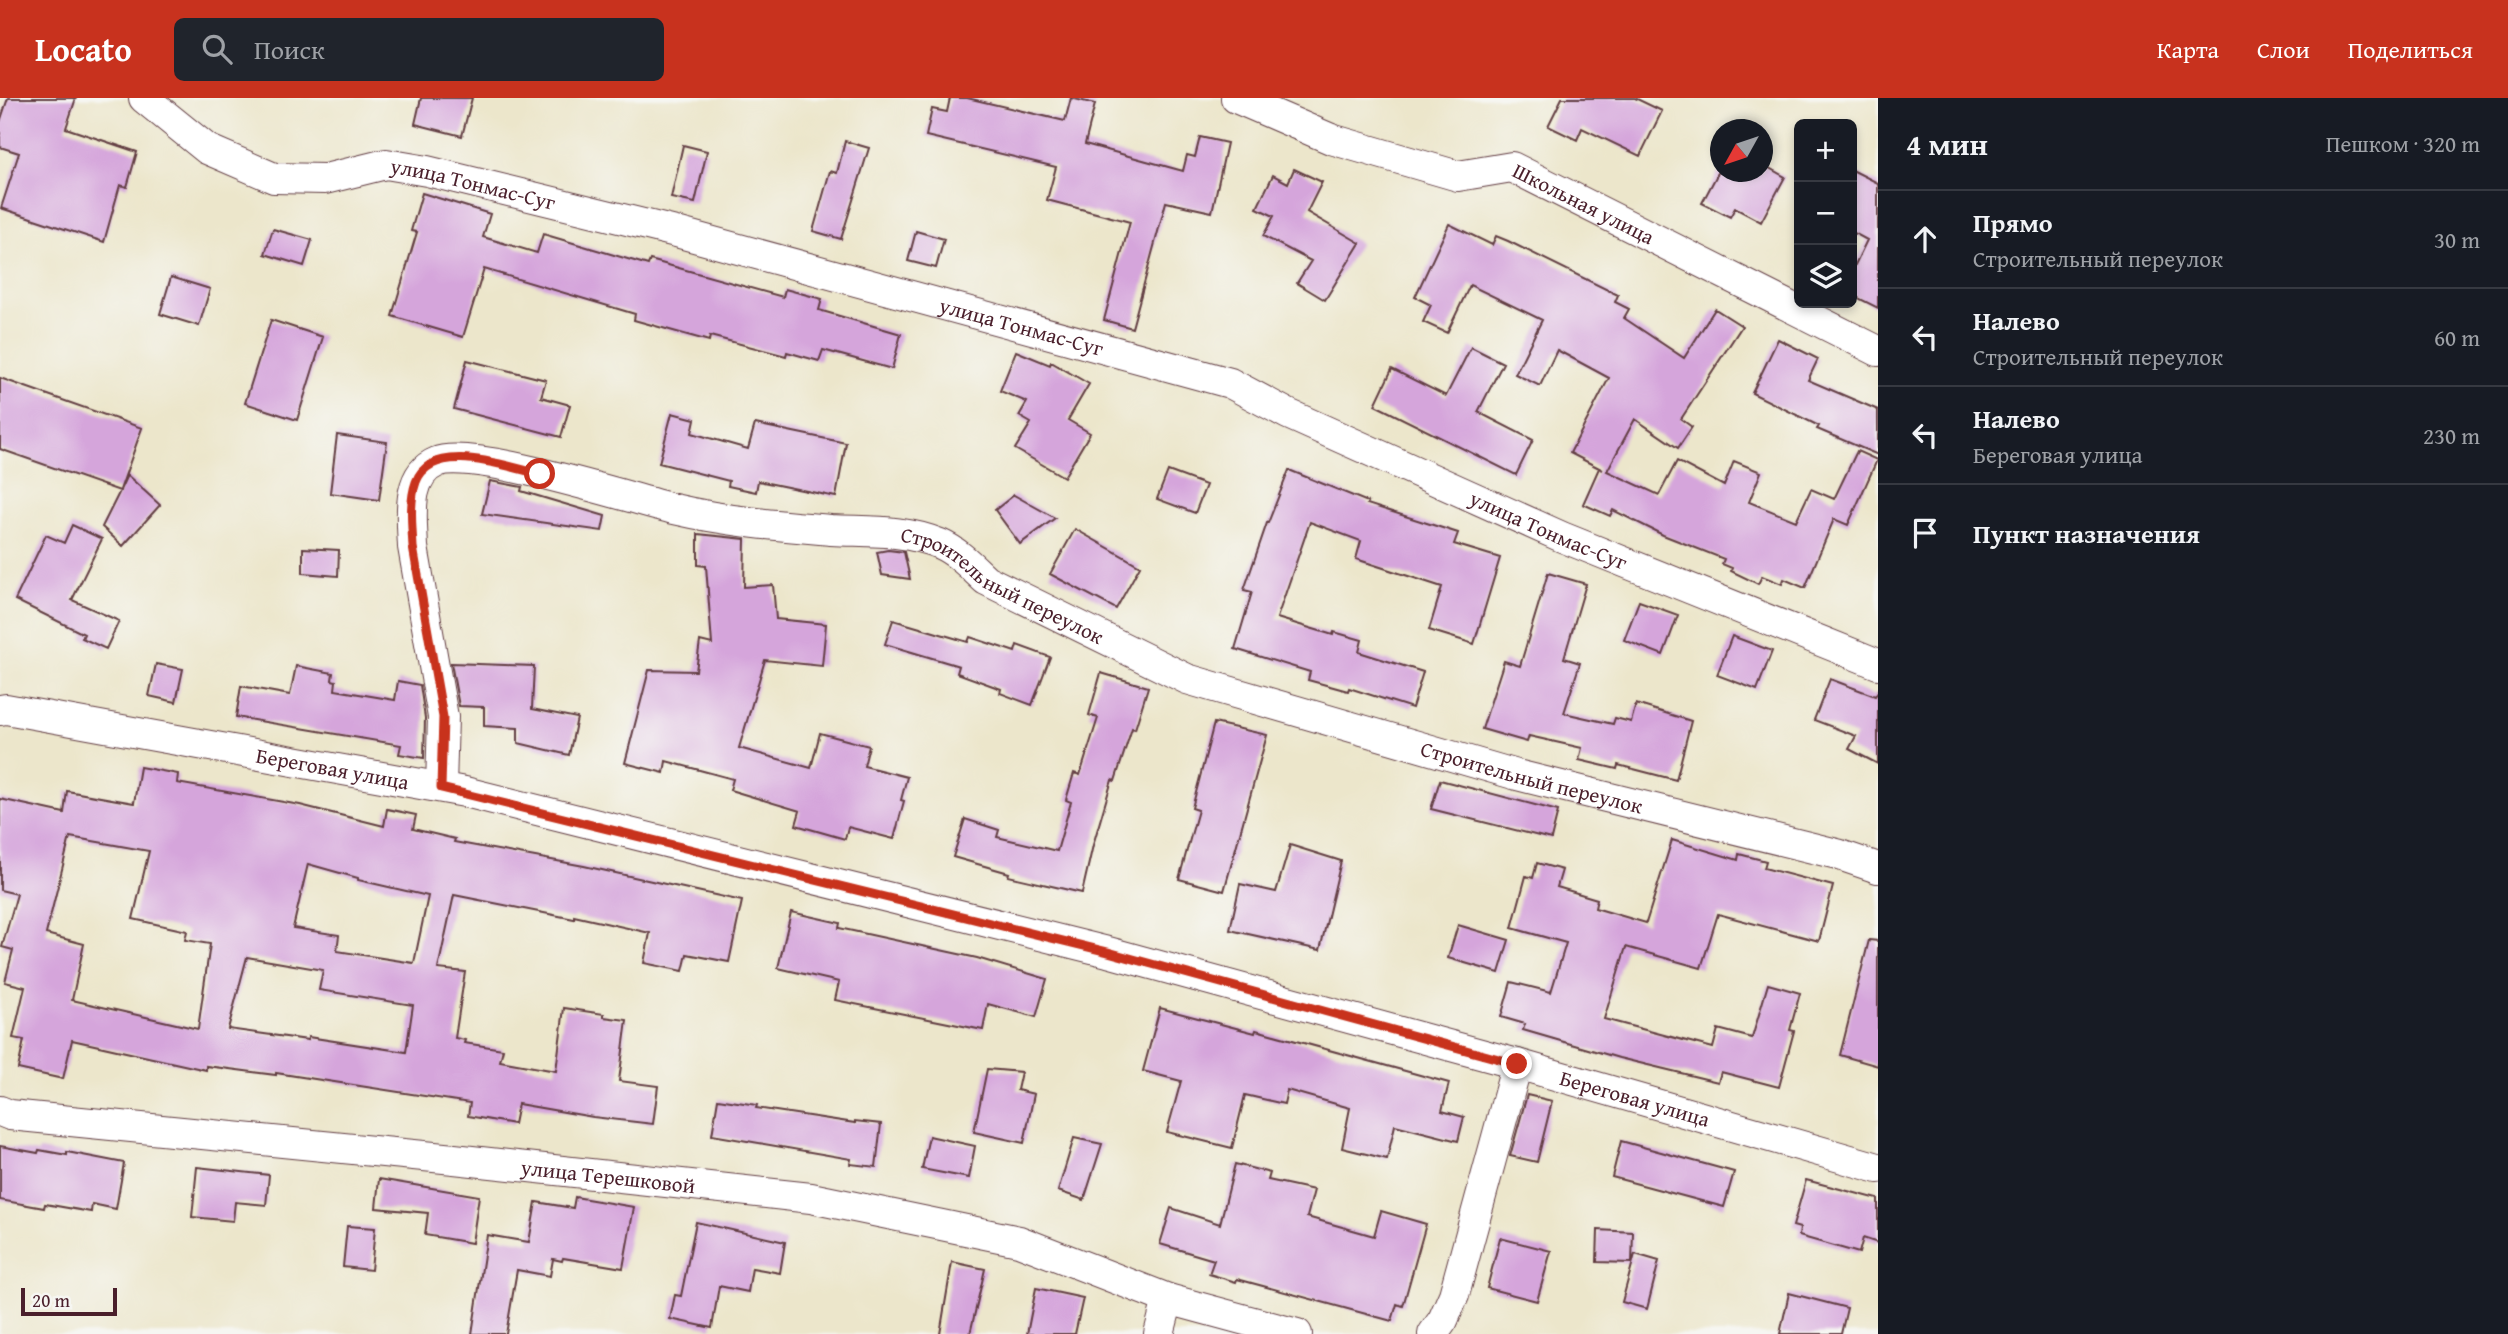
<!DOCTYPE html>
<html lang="ru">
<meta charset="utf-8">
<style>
:root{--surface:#171b24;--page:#20242c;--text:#f1f3f6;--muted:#9ea1a6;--line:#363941;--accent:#c8321e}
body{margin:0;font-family:"Gentium Book Plus",serif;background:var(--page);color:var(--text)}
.controls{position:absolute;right:21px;top:21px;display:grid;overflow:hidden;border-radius:10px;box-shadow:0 4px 10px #0003}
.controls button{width:63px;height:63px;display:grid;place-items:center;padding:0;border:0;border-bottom:2px solid var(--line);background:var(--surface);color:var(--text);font:35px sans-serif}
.compass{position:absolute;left:1710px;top:21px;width:63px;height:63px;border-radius:50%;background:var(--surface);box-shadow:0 4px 10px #0003;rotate:230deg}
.scale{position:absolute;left:21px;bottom:18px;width:96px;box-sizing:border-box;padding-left:7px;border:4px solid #4a1f2b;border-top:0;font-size:19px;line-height:24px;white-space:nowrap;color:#4a1f2b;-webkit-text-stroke:5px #f6f6f2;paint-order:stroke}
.stop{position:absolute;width:21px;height:21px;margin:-16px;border:5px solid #c8321e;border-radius:50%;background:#fff}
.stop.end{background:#c8321e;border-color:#fff;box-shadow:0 2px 7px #0008}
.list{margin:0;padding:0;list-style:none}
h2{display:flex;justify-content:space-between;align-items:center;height:91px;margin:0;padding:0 28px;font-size:30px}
h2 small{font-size:23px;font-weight:400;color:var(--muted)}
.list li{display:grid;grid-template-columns:46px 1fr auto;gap:21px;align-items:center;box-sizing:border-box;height:98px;padding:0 28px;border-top:2px solid var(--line)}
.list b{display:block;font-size:26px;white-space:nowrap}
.list p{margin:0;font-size:23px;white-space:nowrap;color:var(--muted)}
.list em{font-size:23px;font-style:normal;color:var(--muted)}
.icon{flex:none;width:38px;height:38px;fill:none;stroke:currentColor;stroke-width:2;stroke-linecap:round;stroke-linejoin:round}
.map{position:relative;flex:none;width:1878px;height:1236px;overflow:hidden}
header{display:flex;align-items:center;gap:42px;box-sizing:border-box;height:98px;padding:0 35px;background:var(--accent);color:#fff}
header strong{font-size:33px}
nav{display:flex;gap:38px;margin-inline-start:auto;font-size:24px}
.search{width:490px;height:63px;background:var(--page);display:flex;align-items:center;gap:18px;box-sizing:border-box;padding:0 24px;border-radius:10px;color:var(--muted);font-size:26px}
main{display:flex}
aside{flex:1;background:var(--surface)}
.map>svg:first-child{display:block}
.building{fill:#d5a5db;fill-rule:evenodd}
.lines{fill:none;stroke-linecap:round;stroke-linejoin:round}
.street-casing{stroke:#623d43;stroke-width:32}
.street{stroke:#fff;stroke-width:30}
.route{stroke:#c8321e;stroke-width:9}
.labels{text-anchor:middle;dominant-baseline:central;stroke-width:5;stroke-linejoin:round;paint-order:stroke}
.street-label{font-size:21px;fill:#4a1f2b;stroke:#f6f6f2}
</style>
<header>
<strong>Locato</strong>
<div class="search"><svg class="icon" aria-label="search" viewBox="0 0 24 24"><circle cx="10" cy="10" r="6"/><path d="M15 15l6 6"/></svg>Поиск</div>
<nav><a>Карта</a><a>Слои</a><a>Поделиться</a></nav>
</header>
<main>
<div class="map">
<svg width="1878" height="1236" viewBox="0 0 1878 1236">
<rect width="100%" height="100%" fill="#f6f6f2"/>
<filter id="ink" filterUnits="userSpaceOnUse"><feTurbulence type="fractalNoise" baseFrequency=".0143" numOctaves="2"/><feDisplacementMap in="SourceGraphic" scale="14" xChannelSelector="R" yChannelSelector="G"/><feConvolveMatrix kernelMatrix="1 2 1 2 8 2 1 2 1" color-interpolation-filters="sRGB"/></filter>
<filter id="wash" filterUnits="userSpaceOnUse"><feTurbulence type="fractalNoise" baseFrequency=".00686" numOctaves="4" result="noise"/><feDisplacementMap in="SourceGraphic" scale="28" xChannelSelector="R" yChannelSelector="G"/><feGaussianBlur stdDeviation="1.57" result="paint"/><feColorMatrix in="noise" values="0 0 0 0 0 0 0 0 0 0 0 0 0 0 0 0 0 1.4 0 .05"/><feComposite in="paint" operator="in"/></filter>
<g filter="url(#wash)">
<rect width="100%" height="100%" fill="#ece6cb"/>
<g id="blocks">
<path class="building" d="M 8,0 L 76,0 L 66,30 L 137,54 L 127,89 L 120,87 L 104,144 L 1,110 L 19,55 L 0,49 L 0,24 Z
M 421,0 L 472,0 L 462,38 L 415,26 Z
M 950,0 L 967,0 L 1065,23 L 1071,0 L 1095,6 L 1085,46 L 1183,73 L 1187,57 L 1195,59 L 1200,39 L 1227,45 L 1212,114 L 1166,104 L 1132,230 L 1104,222 L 1130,124 L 1047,102 L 1056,69 L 926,38 L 932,11 L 947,14 Z
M 1562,0 L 1635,0 L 1662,13 L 1640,58 L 1582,30 L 1577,42 L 1548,28 Z
M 845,43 L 869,50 L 841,141 L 813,133 L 830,73 L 837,75 Z
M 683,47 L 707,53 L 695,105 L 671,100 Z
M 1762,66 L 1785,79 L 1761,124 L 1735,110 L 1730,119 L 1702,105 L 1720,71 L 1720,74 L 1762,74 Z
M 1294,71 L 1322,84 L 1307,114 L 1360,145 L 1325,202 L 1297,185 L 1311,163 L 1263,138 L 1274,118 L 1257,110 L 1273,77 L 1288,85 Z
M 1852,72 L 1878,85 L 1878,210 L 1852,197 L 1852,173 L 1867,142 L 1852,134 Z
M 422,95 L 490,116 L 483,139 L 537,155 L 543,136 L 648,167 L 650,162 L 783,199 L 785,191 L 822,201 L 819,212 L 901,236 L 892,271 L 823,252 L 819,263 L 787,254 L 786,258 L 710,238 L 709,243 L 634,222 L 635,216 L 484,171 L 463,239 L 392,218 L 417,134 L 411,133 Z
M 1449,126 L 1492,147 L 1496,138 L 1508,143 L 1618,197 L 1615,204 L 1629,211 L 1624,220 L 1684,260 L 1715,211 L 1742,228 L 1681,321 L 1692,329 L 1678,350 L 1635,321 L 1607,373 L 1659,397 L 1677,363 L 1724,388 L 1734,363 L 1761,374 L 1749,404 L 1796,423 L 1811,391 L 1834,401 L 1857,353 L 1877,362 L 1848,427 L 1834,421 L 1805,490 L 1784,481 L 1782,486 L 1762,478 L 1758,486 L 1731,473 L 1732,470 L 1722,466 L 1724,461 L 1663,437 L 1613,412 L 1610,418 L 1583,406 L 1599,370 L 1603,372 L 1570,355 L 1609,280 L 1557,252 L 1540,288 L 1515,276 L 1542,222 L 1470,187 L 1447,235 L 1423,224 L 1431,207 L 1415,199 Z
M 273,131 L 312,142 L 304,168 L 265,156 Z
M 916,133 L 944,141 L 936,170 L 908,163 Z
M 171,179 L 210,191 L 199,228 L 160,216 Z
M 271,222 L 323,239 L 297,322 L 245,305 Z
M 1778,241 L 1818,261 L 1808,282 L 1878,312 L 1878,357 L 1817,331 L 1819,328 L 1752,295 Z
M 1471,249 L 1503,265 L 1478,314 L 1533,342 L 1516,377 L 1375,307 L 1392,271 L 1446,298 Z
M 1016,253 L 1050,267 L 1051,264 L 1089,286 L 1068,322 L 1090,335 L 1064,379 L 1015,351 L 1031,325 L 1019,318 L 1027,304 L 1000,293 Z
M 467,262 L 546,282 L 541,299 L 570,307 L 561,339 L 454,311 Z
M 0,280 L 142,330 L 120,392 L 127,377 L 160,407 L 123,448 L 102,429 L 120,393 L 0,351 Z
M 672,315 L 695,321 L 692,335 L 748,351 L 755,326 L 846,345 L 836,399 L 758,383 L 756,394 L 728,388 L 729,383 L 659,365 Z
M 337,337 L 387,344 L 379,402 L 330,395 Z
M 1289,372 L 1368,404 L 1367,406 L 1458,435 L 1454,446 L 1500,460 L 1474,546 L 1429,532 L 1442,489 L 1356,461 L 1361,443 L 1310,424 L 1277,520 L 1333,537 L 1334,534 L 1362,542 L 1359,554 L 1423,574 L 1412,610 L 1349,590 L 1348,593 L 1308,582 L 1310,574 L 1235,551 L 1252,494 L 1244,492 L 1267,425 L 1268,425 Z
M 1168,373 L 1206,387 L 1195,415 L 1157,401 Z
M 490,383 L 522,389 L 521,393 L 605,418 L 602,433 L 482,416 Z
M 1014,397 L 1055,420 L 1020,446 L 995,412 Z
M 72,427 L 102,441 L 72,502 L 119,523 L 106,551 L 82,540 L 84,536 L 15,502 L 46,437 L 64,445 Z
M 1075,431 L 1140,468 L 1116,511 L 1050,476 Z
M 698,436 L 745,441 L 744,489 L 773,487 L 776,521 L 826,526 L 822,568 L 765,562 L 739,650 L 811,670 L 820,635 L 869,648 L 864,668 L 907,679 L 901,702 L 904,703 L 894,741 L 848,729 L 845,741 L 796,727 L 800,713 L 730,692 L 733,681 L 666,663 L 664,675 L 625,665 L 649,572 L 696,573 L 700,543 L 712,546 L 706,468 L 698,467 Z
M 303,450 L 339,452 L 338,478 L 303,475 Z
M 888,452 L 904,454 L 910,481 L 882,477 L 877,454 Z
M 1548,475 L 1586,486 L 1564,560 L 1580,565 L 1564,615 L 1613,626 L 1615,620 L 1631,624 L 1636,606 L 1691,623 L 1676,682 L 1618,667 L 1617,671 L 1579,662 L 1582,650 L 1529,638 L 1527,644 L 1482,631 L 1504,563 L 1520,568 Z
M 1639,503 L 1678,517 L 1663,557 L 1624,542 Z
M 893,522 L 968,544 L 970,539 L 1015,554 L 1017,547 L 1050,559 L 1032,607 L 1000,595 L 1001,591 L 957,575 L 959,568 L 885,546 Z
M 1732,538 L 1772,553 L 1757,592 L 1717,577 Z
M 451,565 L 534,568 L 532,611 L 577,620 L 569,657 L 518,645 L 518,630 L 484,628 L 484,609 L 459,608 Z
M 156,566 L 183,571 L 176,604 L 149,598 Z
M 296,568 L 333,575 L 332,582 L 336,583 L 335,592 L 395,602 L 398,583 L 420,587 L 425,620 L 424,660 L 399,656 L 401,647 L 236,619 L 241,588 L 290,597 Z
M 1101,575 L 1148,589 L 1135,631 L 1132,630 L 1115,683 L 1112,682 L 1093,747 L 1082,795 L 1008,778 L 1009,775 L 953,759 L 965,721 L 999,732 L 997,739 L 1057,753 L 1071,704 L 1066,702 L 1074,675 L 1080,677 L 1098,620 L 1089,617 Z
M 1830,581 L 1875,598 L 1878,593 L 1878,666 L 1849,651 L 1856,638 L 1814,622 Z
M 1214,625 L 1267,637 L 1224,793 L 1179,781 L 1198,712 L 1192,710 Z
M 140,669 L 178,676 L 177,685 L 300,707 L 384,728 L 387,711 L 416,717 L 413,731 L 455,741 L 454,744 L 584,768 L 742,803 L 729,864 L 687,856 L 683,873 L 644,865 L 650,835 L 574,818 L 574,821 L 454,797 L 438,871 L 465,874 L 455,940 L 465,942 L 464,945 L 503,951 L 500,963 L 556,973 L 564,910 L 604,916 L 604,919 L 627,922 L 619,983 L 658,988 L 653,1026 L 593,1019 L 518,1006 L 514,1026 L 468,1018 L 470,1005 L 276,975 L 276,977 L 206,968 L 206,972 L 72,942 L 63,981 L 18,971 L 24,942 L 13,940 L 25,889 L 5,884 L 13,852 L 2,849 L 17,796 L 0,792 L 0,701 L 64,715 L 67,693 L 134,705 ZM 70,739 L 149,753 L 133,821 L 187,833 L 185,842 L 210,846 L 198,931 L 72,902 L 84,846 L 46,836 ZM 308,766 L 358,780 L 358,782 L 428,798 L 414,865 L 337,853 L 339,837 L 293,830 ZM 247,859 L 323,872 L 319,892 L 413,907 L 406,954 L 308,939 L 308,942 L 228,931 Z
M 1440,682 L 1558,713 L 1551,741 L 1431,711 Z
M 1672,742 L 1738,762 L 1739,756 L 1766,763 L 1764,770 L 1833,788 L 1819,843 L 1718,816 L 1701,870 L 1626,849 L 1604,921 L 1713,950 L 1718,931 L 1752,940 L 1768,886 L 1800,895 L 1790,932 L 1794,933 L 1779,989 L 1721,974 L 1718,984 L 1619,960 L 1523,932 L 1525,926 L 1501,919 L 1511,884 L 1551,894 L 1566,845 L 1512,830 L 1526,778 L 1533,780 L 1537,765 L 1562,772 L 1557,789 L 1597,801 L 1595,810 L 1646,825 Z
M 1290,747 L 1341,763 L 1320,852 L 1230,832 L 1240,786 L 1276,794 Z
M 791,814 L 840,825 L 839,830 L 977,860 L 1047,881 L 1036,919 L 988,906 L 983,932 L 835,902 L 839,884 L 778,870 Z
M 1458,827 L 1509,842 L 1499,875 L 1448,860 Z
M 1869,842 L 1878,843 L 1878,968 L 1840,957 Z
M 1160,910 L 1255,935 L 1256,932 L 1449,985 L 1442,1013 L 1464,1019 L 1458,1043 L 1395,1027 L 1387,1061 L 1342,1050 L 1350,1010 L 1287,992 L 1284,1006 L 1245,997 L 1232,1050 L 1167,1034 L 1181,983 L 1143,973 Z
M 987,971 L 1021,974 L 1017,992 L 1034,996 L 1024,1045 L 974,1034 Z
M 1527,997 L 1552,1003 L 1537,1064 L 1510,1058 Z
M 718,1001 L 757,1007 L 756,1010 L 855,1025 L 855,1023 L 881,1026 L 876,1069 L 850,1066 L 851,1061 L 712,1037 Z
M 929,1038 L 975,1048 L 969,1080 L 922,1071 Z
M 1074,1040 L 1102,1046 L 1084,1102 L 1058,1093 Z
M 1621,1043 L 1734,1074 L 1724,1109 L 1612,1079 Z
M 0,1048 L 38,1055 L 39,1052 L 67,1057 L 67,1054 L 124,1065 L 116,1111 L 92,1106 L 91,1114 L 45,1106 L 44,1110 L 0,1102 Z
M 1235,1066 L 1270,1075 L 1268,1082 L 1314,1092 L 1307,1119 L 1374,1138 L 1381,1113 L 1426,1126 L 1403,1208 L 1397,1206 L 1392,1223 L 1237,1181 L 1236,1184 L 1209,1176 L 1214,1162 L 1160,1146 L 1171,1110 L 1220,1126 Z
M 197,1069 L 269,1077 L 266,1107 L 235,1104 L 233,1123 L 192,1119 Z
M 379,1081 L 479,1098 L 472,1145 L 425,1137 L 428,1115 L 376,1110 Z
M 1806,1082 L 1878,1101 L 1878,1145 L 1863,1140 L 1859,1155 L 1799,1138 L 1800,1130 L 1793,1128 Z
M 575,1099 L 634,1109 L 623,1170 L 563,1160 L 562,1163 L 553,1161 L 550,1178 L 517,1172 L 506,1236 L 472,1236 L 487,1137 L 529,1144 L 536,1104 L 573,1110 Z
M 696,1124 L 785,1144 L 780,1175 L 752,1170 L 748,1194 L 719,1188 L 712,1230 L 670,1221 L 675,1197 L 681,1198 Z
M 347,1128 L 375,1130 L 371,1172 L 343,1169 Z
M 1598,1132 L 1633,1134 L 1632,1165 L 1597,1164 Z
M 1500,1140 L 1551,1153 L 1537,1203 L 1487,1190 Z
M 1635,1156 L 1659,1163 L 1647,1211 L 1622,1204 Z
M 952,1164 L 985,1171 L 970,1236 L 940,1236 Z
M 1036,1190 L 1083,1200 L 1075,1236 L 1027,1236 Z
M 1789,1195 L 1847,1210 L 1841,1236 L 1780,1236 Z"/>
</g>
</g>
<g filter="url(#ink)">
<use href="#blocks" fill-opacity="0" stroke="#623d43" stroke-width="2"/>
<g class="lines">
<g class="street-casing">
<g id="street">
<path id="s1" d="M 144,0 L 207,51 L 274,80 L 325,81 L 386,66 L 427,73 L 680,135 L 1230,285 L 1288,316 L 1562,439 L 1878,566"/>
<path id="s2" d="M 1236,0 L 1331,41 L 1458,78 L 1512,69 L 1878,253"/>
<path id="s3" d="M 0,612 L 6,611 L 465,694 L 1108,854 L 1517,966 L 1878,1070"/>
<path id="s4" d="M 441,689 L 443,619 L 413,449 C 412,421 405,377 437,364 C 470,349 630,400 674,411 C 725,423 779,428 831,432 C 868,434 905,431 940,446 C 958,454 972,469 986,482 L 1187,581 L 1517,677 L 1837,756 L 1878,770"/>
<path id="s5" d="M 0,1013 L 10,1017 L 454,1061 L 811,1100 L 1019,1143 L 1168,1201 L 1159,1236"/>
<path d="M 1168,1201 L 1297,1236"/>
<path d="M 1433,1236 L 1443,1222 L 1454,1197 L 1517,966"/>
</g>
</g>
<use href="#street" class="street"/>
</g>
</g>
<g class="lines" filter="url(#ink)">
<path class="route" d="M 540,376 C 508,369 432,341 416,384 C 409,404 412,428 413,449 L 443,619 L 441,690 L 1108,854 L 1517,966"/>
</g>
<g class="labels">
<g class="street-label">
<text stroke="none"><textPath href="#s1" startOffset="357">улица Тонмас-Суг</textPath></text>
<text stroke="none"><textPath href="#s2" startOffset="371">Школьная улица</textPath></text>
<text stroke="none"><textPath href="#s1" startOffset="924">улица Тонмас-Суг</textPath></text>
<text stroke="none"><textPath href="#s1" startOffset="1491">улица Тонмас-Суг</textPath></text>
<text stroke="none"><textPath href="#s4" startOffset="924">Строительный переулок</textPath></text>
<text stroke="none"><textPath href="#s3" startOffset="338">Береговая улица</textPath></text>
<text stroke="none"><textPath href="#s4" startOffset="1491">Строительный переулок</textPath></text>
<text stroke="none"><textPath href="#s3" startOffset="1682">Береговая улица</textPath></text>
<text stroke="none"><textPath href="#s5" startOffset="612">улица Терешковой</textPath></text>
</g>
</g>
</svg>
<div class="controls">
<button>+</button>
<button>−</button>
<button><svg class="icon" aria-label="layers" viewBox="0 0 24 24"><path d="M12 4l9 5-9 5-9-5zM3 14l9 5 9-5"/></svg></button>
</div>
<svg class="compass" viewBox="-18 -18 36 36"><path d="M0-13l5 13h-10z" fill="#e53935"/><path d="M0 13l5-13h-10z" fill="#9ea1a6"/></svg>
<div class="scale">20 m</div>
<div class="stop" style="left:540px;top:376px"></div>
<div class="stop end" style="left:1517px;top:966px"></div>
</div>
<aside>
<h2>4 мин<small>Пешком · 320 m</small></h2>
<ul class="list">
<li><svg class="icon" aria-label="ahead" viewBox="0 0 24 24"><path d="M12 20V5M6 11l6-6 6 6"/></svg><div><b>Прямо</b><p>Строительный переулок</p></div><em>30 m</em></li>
<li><svg class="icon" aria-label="left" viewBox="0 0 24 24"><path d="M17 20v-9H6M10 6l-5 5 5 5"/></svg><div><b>Налево</b><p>Строительный переулок</p></div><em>60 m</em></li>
<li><svg class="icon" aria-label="left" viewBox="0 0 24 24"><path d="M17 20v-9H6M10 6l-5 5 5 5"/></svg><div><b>Налево</b><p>Береговая улица</p></div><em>230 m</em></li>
<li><svg class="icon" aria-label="arrive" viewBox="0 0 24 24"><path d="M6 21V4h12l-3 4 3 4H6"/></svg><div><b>Пункт назначения</b></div></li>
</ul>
</aside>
</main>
